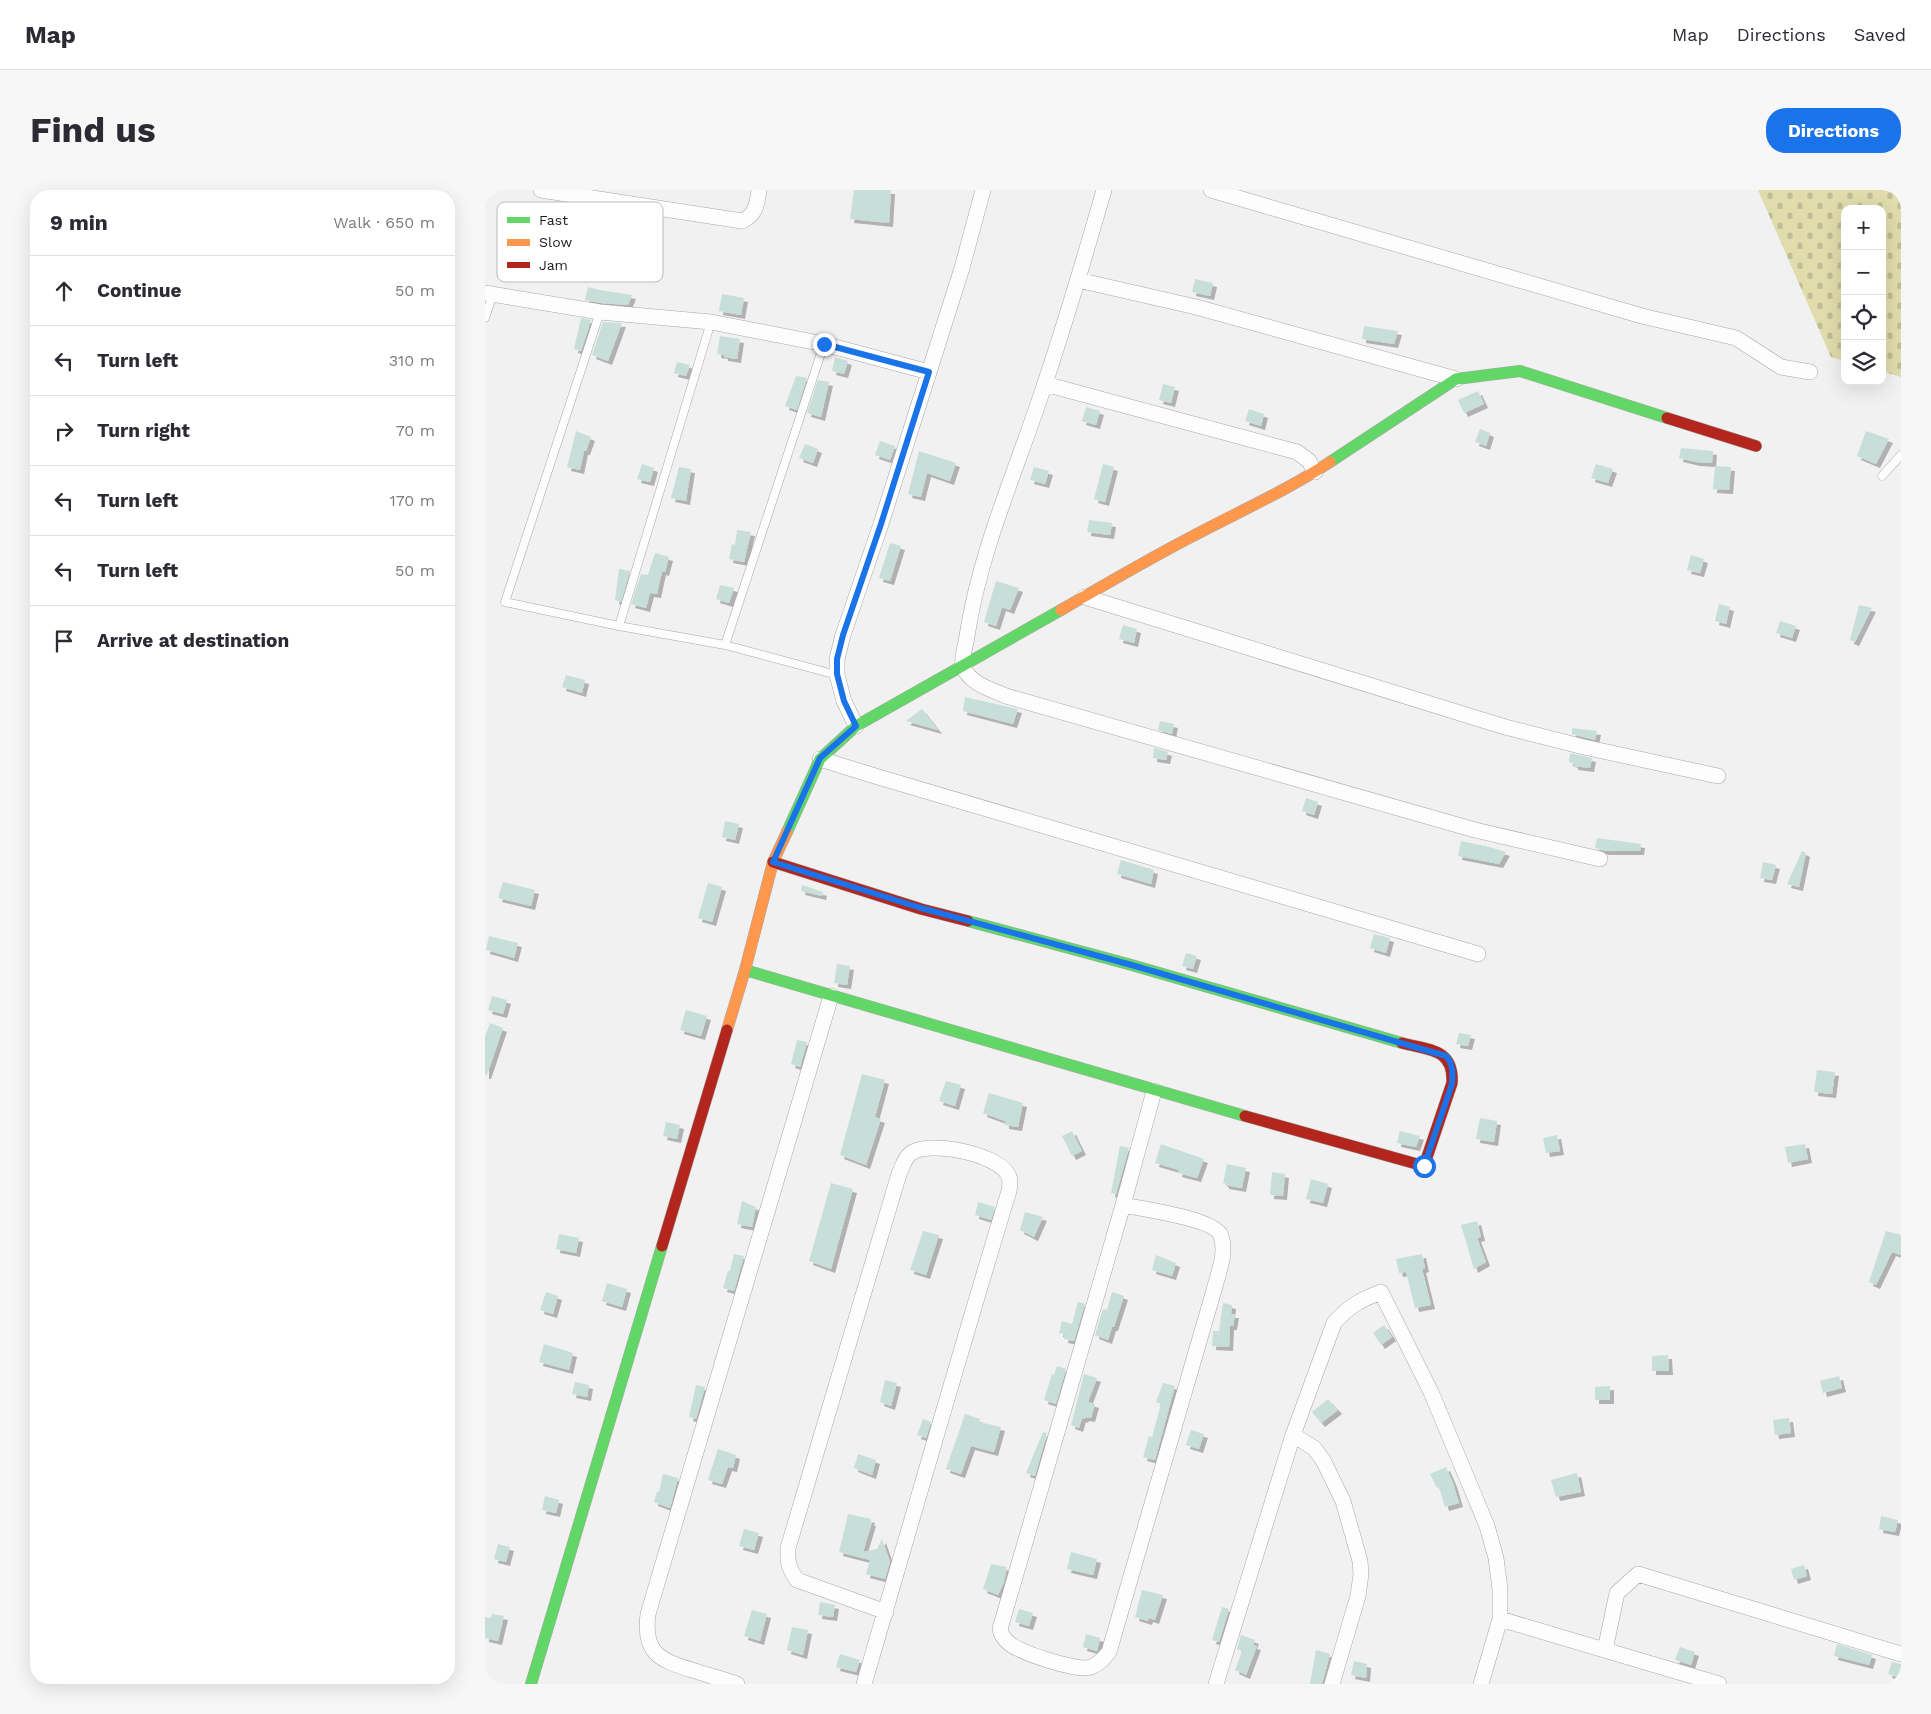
<!DOCTYPE html>
<meta charset="utf-8">
<style>
:root{--surface:#fff;--page:#f7f7f7;--text:#2b2b33;--muted:#7c7c81;--line:#e1e1e2;--accent:#1a73e8}
body{margin:0;font-family:"Work Sans",sans-serif;background:var(--page);color:var(--text)}
.controls{position:absolute;right:15px;top:15px;display:grid;overflow:hidden;border-radius:10px;box-shadow:0 5px 20px #0002}
.controls button{width:45px;height:45px;display:grid;place-items:center;padding:0;border:0;border-bottom:1px solid var(--line);background:var(--surface);color:var(--text);font:25px sans-serif}
.stop{position:absolute;width:15px;height:15px;margin:-11px;border:4px solid #1a73e8;border-radius:50%;background:#fff}
.stop.end{background:#1a73e8;border-color:#fff;box-shadow:0 1px 5px #0008}
.list{margin:0;padding:0;list-style:none}
h2{display:flex;justify-content:space-between;align-items:center;height:65px;margin:0;padding:0 20px;font-size:21px}
h2 small{font-size:16px;font-weight:400;color:var(--muted)}
.list li{display:grid;grid-template-columns:32px 1fr auto;gap:15px;align-items:center;box-sizing:border-box;height:70px;padding:0 20px;border-top:1px solid var(--line)}
.list b{display:block;font-size:19px;white-space:nowrap}
.list em{font-size:16px;font-style:normal;color:var(--muted)}
.icon{flex:none;width:28px;height:28px;fill:none;stroke:currentColor;stroke-width:2;stroke-linecap:round;stroke-linejoin:round}
.map{position:relative;flex:none;width:1416px;height:1494px;overflow:hidden;border-radius:20px}
header{display:flex;align-items:center;gap:30px;box-sizing:border-box;height:70px;padding:0 25px;background:var(--surface);border-bottom:1px solid var(--line)}
header strong{font-size:24px}
nav{display:flex;gap:28px;margin-inline-start:auto;font-size:18px}
.intro{display:flex;align-items:center;justify-content:space-between;box-sizing:border-box;height:120px;padding:0 30px}
h1{margin:0;font-size:35px}
.button{padding:12px 22px;border-radius:20px;background:var(--accent);color:#fff;font-size:18px;font-weight:700}
main{display:flex;gap:30px;padding:0 30px}
aside{flex:1;background:var(--surface);border-radius:20px;box-shadow:0 5px 20px #0002}
.map>svg:first-child{display:block}
.cemetery{fill:url(#cemetery-stones)}
.building{fill:#c8ded9;filter:url(#shadow)}
.lines{fill:none;stroke-linecap:round;stroke-linejoin:round}
.lane-casing{stroke:#a7a7a7;stroke-width:9}
.street-casing{stroke:#a7a7a7;stroke-width:16}
.fast-casing{stroke:#a7a7a7;stroke-width:12}
.slow-casing{stroke:#a7a7a7;stroke-width:12}
.jam-casing{stroke:#a7a7a7;stroke-width:12}
.lane{stroke:#fdfdfd;stroke-width:8}
.street{stroke:#fdfdfd;stroke-width:15}
.fast{stroke:#63d668;stroke-width:11}
.slow{stroke:#ff974d;stroke-width:11}
.jam{stroke:#b3261e;stroke-width:11}
.route{stroke:#1a73e8;stroke-width:6}
.key{fill:#fefffe;stroke:#babbba;stroke-width:1}
.key-label{font-size:14px;fill:#1b1c1b}
</style>
<header>
<strong>Map</strong>
<nav><a>Map</a><a>Directions</a><a>Saved</a></nav>
</header>
<div class="intro"><h1>Find us</h1><a class="button">Directions</a></div>
<main>
<aside>
<h2>9 min<small>Walk · 650 m</small></h2>
<ul class="list">
<li><svg class="icon" aria-label="ahead" viewBox="0 0 24 24"><path d="M12 20V5M6 11l6-6 6 6"/></svg><div><b>Continue</b></div><em>50 m</em></li>
<li><svg class="icon" aria-label="left" viewBox="0 0 24 24"><path d="M17 20v-9H6M10 6l-5 5 5 5"/></svg><div><b>Turn left</b></div><em>310 m</em></li>
<li><svg class="icon" aria-label="right" viewBox="0 0 24 24"><path d="M7 20v-9h11M14 6l5 5-5 5"/></svg><div><b>Turn right</b></div><em>70 m</em></li>
<li><svg class="icon" aria-label="left" viewBox="0 0 24 24"><path d="M17 20v-9H6M10 6l-5 5 5 5"/></svg><div><b>Turn left</b></div><em>170 m</em></li>
<li><svg class="icon" aria-label="left" viewBox="0 0 24 24"><path d="M17 20v-9H6M10 6l-5 5 5 5"/></svg><div><b>Turn left</b></div><em>50 m</em></li>
<li><svg class="icon" aria-label="arrive" viewBox="0 0 24 24"><path d="M6 21V4h12l-3 4 3 4H6"/></svg><div><b>Arrive at destination</b></div></li>
</ul>
</aside>
<div class="map">
<svg width="1416" height="1494" viewBox="0 0 1416 1494">
<defs>
<pattern id="cemetery-stones" width="16" height="16" patternUnits="userSpaceOnUse" patternTransform="scale(1.25)"><rect width="16" height="16" fill="#e0dcac"/><path d="M2 7V4a2 2 0 0 1 4 0v3zM10 15v-3a2 2 0 0 1 4 0v3z" fill="#c0bc93"/></pattern>
<filter id="shadow"><feDropShadow dx="4" dy="4" stdDeviation="0" flood-color="#0004"/></filter>
</defs>
<rect width="100%" height="100%" fill="#f0f1f0"/>
<path class="cemetery" d="M 1273,0 L 1416,0 L 1416,187 L 1397,181 L 1397,19 L 1360,19 L 1360,171 L 1346,167 Z"/>
<path class="building" d="M 369,0 L 406,0 L 404,33 L 365,29 Z
M 710,89 L 728,93 L 725,106 L 707,102 Z
M 103,97 L 115,100 L 147,105 L 143,115 L 116,113 L 100,110 Z
M 237,104 L 259,108 L 256,125 L 234,121 Z
M 96,128 L 106,130 L 96,161 L 89,159 Z
M 118,132 L 137,133 L 123,171 L 107,165 Z
M 879,136 L 913,141 L 909,154 L 877,149 Z
M 235,146 L 255,149 L 252,169 L 239,167 L 239,165 L 232,164 Z
M 350,167 L 363,171 L 359,184 L 347,181 Z
M 192,172 L 205,175 L 201,186 L 189,183 Z
M 311,186 L 322,188 L 312,220 L 300,216 Z
M 333,190 L 344,192 L 336,227 L 322,223 Z
M 678,194 L 690,197 L 686,213 L 674,210 Z
M 993,201 L 999,214 L 979,223 L 973,210 Z
M 601,217 L 615,221 L 611,235 L 597,231 Z
M 764,219 L 779,224 L 776,236 L 760,231 Z
M 995,239 L 1005,243 L 1001,256 L 990,252 Z
M 91,241 L 106,247 L 101,261 L 99,261 L 95,280 L 82,277 Z
M 1381,241 L 1404,249 L 1391,274 L 1372,266 Z
M 395,251 L 410,256 L 405,270 L 390,265 Z
M 320,254 L 333,259 L 328,273 L 314,268 Z
M 1196,258 L 1228,261 L 1227,273 L 1211,272 L 1194,268 Z
M 434,261 L 471,273 L 465,291 L 442,283 L 436,307 L 423,304 Z
M 157,274 L 169,278 L 165,292 L 152,289 Z
M 618,274 L 629,277 L 620,312 L 609,309 Z
M 1111,274 L 1128,279 L 1123,293 L 1106,288 Z
M 1230,276 L 1246,277 L 1244,300 L 1228,299 Z
M 194,277 L 206,279 L 201,311 L 186,308 Z
M 549,277 L 564,281 L 560,294 L 545,290 Z
M 604,330 L 627,333 L 625,345 L 602,342 Z
M 252,340 L 266,342 L 259,372 L 244,369 L 247,354 L 250,355 Z
M 405,353 L 416,356 L 405,391 L 394,388 Z
M 170,363 L 184,367 L 180,382 L 177,381 L 172,404 L 165,403 L 161,418 L 146,414 L 156,384 L 163,385 Z
M 1206,365 L 1219,369 L 1215,383 L 1202,380 Z
M 134,379 L 145,381 L 136,412 L 130,410 Z
M 511,391 L 534,398 L 525,420 L 517,417 L 511,436 L 499,432 Z
M 235,395 L 249,398 L 244,413 L 231,409 Z
M 1234,414 L 1245,417 L 1241,434 L 1230,431 Z
M 1374,415 L 1387,418 L 1370,452 L 1365,450 Z
M 1295,431 L 1311,436 L 1307,448 L 1291,443 Z
M 638,435 L 652,439 L 649,453 L 634,449 Z
M 81,485 L 100,490 L 97,503 L 77,497 Z
M 480,507 L 533,519 L 528,534 L 478,521 Z
M 437,519 L 453,540 L 421,531 Z
M 675,531 L 689,534 L 687,544 L 673,540 Z
M 1087,538 L 1112,541 L 1110,550 L 1087,544 Z
M 669,558 L 683,562 L 681,570 L 668,568 Z
M 1085,563 L 1107,568 L 1105,578 L 1089,576 L 1089,574 L 1084,572 Z
M 821,608 L 833,612 L 829,625 L 817,621 Z
M 240,631 L 254,634 L 250,650 L 237,647 Z
M 1112,648 L 1156,654 L 1155,661 L 1120,661 L 1110,658 Z
M 976,651 L 1004,657 L 1021,662 L 1014,674 L 973,666 Z
M 1317,661 L 1321,663 L 1314,697 L 1302,694 Z
M 636,670 L 669,680 L 666,694 L 632,684 Z
M 1278,672 L 1291,675 L 1287,690 L 1275,688 Z
M 18,692 L 50,700 L 46,716 L 13,708 Z
M 223,693 L 237,697 L 227,732 L 213,728 Z
M 317,695 L 338,702 L 337,706 L 316,701 Z
M 889,744 L 905,748 L 901,763 L 885,758 Z
M 4,746 L 33,753 L 29,768 L 1,760 Z
M 701,763 L 712,766 L 708,779 L 697,776 Z
M 352,774 L 365,776 L 362,795 L 349,793 Z
M 7,806 L 22,810 L 18,824 L 3,820 Z
M 201,820 L 222,826 L 216,846 L 195,840 Z
M 5,833 L 18,838 L 2,885 L 0,885 L 0,847 Z
M 974,843 L 986,845 L 983,856 L 971,854 Z
M 312,850 L 322,852 L 315,877 L 306,874 Z
M 1332,880 L 1350,882 L 1347,904 L 1329,902 Z
M 377,884 L 400,890 L 390,927 L 396,929 L 381,975 L 355,965 Z
M 461,891 L 476,895 L 470,916 L 454,911 Z
M 504,903 L 538,913 L 533,937 L 520,935 L 520,931 L 498,923 Z
M 995,928 L 1012,931 L 1009,952 L 991,949 Z
M 181,932 L 195,935 L 192,949 L 178,946 Z
M 587,941 L 597,961 L 587,966 L 577,946 Z
M 915,941 L 935,946 L 931,957 L 912,953 Z
M 1072,945 L 1075,961 L 1061,963 L 1058,948 Z
M 676,954 L 719,969 L 712,988 L 693,983 L 694,980 L 670,973 Z
M 1320,954 L 1323,969 L 1303,973 L 1300,957 Z
M 635,956 L 644,958 L 631,1004 L 626,1003 Z
M 742,974 L 761,978 L 757,998 L 740,995 L 740,993 L 738,993 Z
M 787,982 L 800,984 L 798,1006 L 785,1005 Z
M 826,989 L 843,994 L 838,1013 L 821,1009 Z
M 346,993 L 368,999 L 346,1079 L 324,1071 Z
M 257,1011 L 271,1017 L 267,1037 L 252,1034 Z
M 493,1012 L 510,1017 L 506,1030 L 490,1025 Z
M 540,1022 L 558,1027 L 549,1047 L 535,1040 Z
M 992,1031 L 996,1047 L 992,1048 L 1001,1072 L 989,1079 L 976,1035 Z
M 438,1041 L 454,1045 L 441,1085 L 425,1080 Z
M 1401,1041 L 1416,1045 L 1416,1065 L 1407,1062 L 1391,1095 L 1384,1092 Z
M 74,1044 L 94,1048 L 91,1063 L 71,1059 Z
M 249,1064 L 259,1066 L 249,1101 L 238,1098 L 243,1081 L 245,1081 Z
M 937,1064 L 940,1078 L 937,1079 L 946,1115 L 930,1118 L 921,1082 L 914,1083 L 911,1069 Z
M 671,1065 L 691,1073 L 687,1086 L 667,1080 Z
M 122,1093 L 142,1099 L 137,1117 L 117,1111 Z
M 61,1102 L 73,1106 L 68,1124 L 55,1120 Z
M 627,1102 L 639,1106 L 629,1137 L 627,1137 L 623,1150 L 610,1145 L 618,1119 L 622,1120 Z
M 593,1112 L 600,1114 L 589,1151 L 579,1149 L 580,1144 L 574,1143 L 577,1131 L 587,1134 Z
M 738,1113 L 747,1115 L 746,1124 L 750,1124 L 748,1136 L 745,1136 L 744,1157 L 727,1156 L 728,1141 L 734,1141 Z
M 899,1135 L 907,1147 L 896,1155 L 888,1143 Z
M 59,1154 L 88,1163 L 84,1180 L 54,1172 Z
M 1183,1165 L 1184,1181 L 1167,1181 L 1167,1166 Z
M 572,1176 L 581,1179 L 571,1214 L 559,1210 L 567,1184 L 569,1185 Z
M 599,1184 L 612,1188 L 603,1212 L 610,1214 L 606,1228 L 600,1227 L 599,1229 L 597,1228 L 594,1238 L 586,1235 Z
M 1354,1186 L 1357,1198 L 1338,1203 L 1335,1191 Z
M 400,1190 L 412,1193 L 406,1216 L 395,1212 Z
M 90,1192 L 104,1195 L 102,1207 L 87,1204 Z
M 678,1193 L 690,1196 L 670,1270 L 658,1267 L 664,1246 L 667,1247 L 676,1214 L 671,1212 Z
M 211,1195 L 220,1197 L 211,1229 L 204,1227 Z
M 1125,1196 L 1125,1210 L 1110,1210 L 1110,1197 Z
M 843,1209 L 853,1220 L 836,1233 L 827,1222 Z
M 480,1224 L 495,1229 L 494,1232 L 516,1237 L 509,1262 L 486,1256 L 476,1284 L 461,1279 Z
M 1304,1228 L 1306,1243 L 1290,1245 L 1288,1230 Z
M 438,1229 L 446,1232 L 441,1248 L 432,1245 Z
M 706,1240 L 719,1244 L 714,1259 L 701,1255 Z
M 558,1242 L 562,1243 L 550,1286 L 541,1283 Z
M 233,1259 L 251,1265 L 248,1278 L 243,1277 L 237,1294 L 223,1290 Z
M 373,1264 L 391,1270 L 387,1285 L 369,1278 Z
M 961,1277 L 968,1293 L 974,1313 L 960,1317 L 954,1297 L 952,1298 L 945,1284 Z
M 1092,1283 L 1096,1302 L 1071,1307 L 1066,1290 Z
M 178,1284 L 193,1288 L 185,1318 L 169,1312 L 172,1301 L 174,1302 Z
M 60,1306 L 74,1310 L 71,1323 L 57,1320 Z
M 363,1324 L 386,1329 L 385,1332 L 387,1332 L 378,1362 L 392,1359 L 397,1349 L 405,1372 L 400,1389 L 381,1384 L 385,1370 L 354,1362 Z
M 1396,1326 L 1413,1330 L 1410,1342 L 1394,1339 Z
M 259,1339 L 274,1343 L 269,1360 L 254,1356 Z
M 13,1354 L 25,1357 L 21,1372 L 9,1369 Z
M 586,1362 L 612,1369 L 608,1385 L 582,1379 Z
M 506,1374 L 522,1377 L 519,1392 L 513,1405 L 498,1399 Z
M 1319,1375 L 1322,1386 L 1309,1390 L 1306,1379 Z
M 657,1400 L 678,1405 L 670,1430 L 664,1428 L 663,1431 L 650,1427 Z
M 335,1412 L 350,1415 L 348,1427 L 333,1425 Z
M 737,1417 L 744,1419 L 734,1452 L 727,1450 Z
M 534,1419 L 548,1423 L 544,1436 L 530,1432 Z
M 267,1420 L 282,1424 L 275,1451 L 259,1446 Z
M 7,1424 L 19,1426 L 13,1451 L 0,1448 L 0,1427 L 6,1428 Z
M 307,1437 L 323,1440 L 318,1465 L 302,1460 Z
M 601,1444 L 615,1448 L 612,1461 L 598,1457 Z
M 756,1445 L 770,1450 L 768,1455 L 772,1456 L 761,1485 L 750,1480 L 757,1461 L 752,1459 Z
M 1352,1454 L 1387,1465 L 1384,1475 L 1349,1466 Z
M 1195,1457 L 1210,1462 L 1206,1475 L 1190,1470 Z
M 831,1460 L 845,1464 L 837,1494 L 825,1494 Z
M 355,1464 L 375,1470 L 371,1482 L 351,1477 Z
M 869,1471 L 882,1474 L 881,1488 L 866,1485 Z
M 1407,1472 L 1416,1474 L 1416,1488 L 1403,1484 Z"/>
<g class="lines">
<g class="lane-casing">
<path id="lane" d="M 115,122 L 20,412 L 134,436 L 240,455 L 352,485
M 0,128 L 8,104
M 1397,286 L 1416,265
M 134,436 L 226,132
M 240,455 L 339,154"/>
</g>
<g class="street-casing">
<path id="street" d="M 56,0 L 257,31 C 271,25 272,14 274,0
M 619,0 C 600,66 581,131 559,196 C 532,279 495,360 482,446 C 481,455 476,468 478,476 C 483,493 507,500 521,506 L 990,640 L 1115,669
M 726,0 L 1157,126 L 1251,148 L 1296,177 L 1325,182
M 593,90 L 711,117 L 971,189
M 0,103 L 115,122 L 226,132 L 339,154 L 444,182
M 560,194 L 812,262 L 824,271 L 830,282
M 600,407 L 1020,537 L 1099,557 L 1233,586
M 371,536 L 359,511 L 352,485 L 352,469 L 358,445 L 396,334 L 477,78 L 498,0
M 335,569 L 390,586 L 993,764
M 638,1015 C 657,1019 731,1029 736,1046 C 742,1063 733,1084 729,1100 L 624,1462 C 619,1468 614,1474 606,1477 C 593,1482 537,1463 525,1454 C 520,1450 516,1446 515,1439 L 638,1015 L 669,901
M 808,1245 L 829,1258 L 838,1270 L 858,1311 L 875,1371 L 876,1384 L 873,1406 L 847,1494
M 1015,1429 L 1234,1494
M 1120,1460 L 1132,1403 L 1153,1384 L 1416,1464
M 252,1494 C 237,1489 222,1485 207,1480 C 174,1470 158,1463 163,1424 L 346,806
M 379,1494 C 427,1330 474,1165 524,1001 C 525,995 526,988 522,983 C 510,964 443,949 425,964 C 419,969 417,978 414,984 L 303,1358 C 302,1371 304,1379 312,1390 L 401,1422
M 731,1494 L 808,1245 L 849,1133 C 864,1116 875,1110 896,1102 L 946,1202 L 1002,1336 L 1011,1368 L 1015,1399 L 1015,1429 L 996,1494"/>
</g>
<g class="fast-casing">
<path id="fast" d="M 845,272 L 971,189 L 1035,181 L 1182,228
M 302,642 L 335,569 L 371,536 L 576,420
M 483,731 L 643,774 L 917,853
M 260,780 L 760,926
M 46,1494 L 177,1056"/>
</g>
<g class="slow-casing">
<path id="slow" d="M 576,420 C 619,395 662,370 706,347 C 753,322 801,301 845,272
M 242,840 L 260,780 L 288,672 L 302,642"/>
</g>
<g class="jam-casing">
<path id="jam" d="M 1182,228 L 1271,256
M 288,672 L 436,719 L 483,731
M 760,926 L 939,976 L 967,893 C 969,858 943,860 917,853
M 177,1056 L 242,840"/>
</g>
<use href="#lane" class="lane"/>
<use href="#street" class="street"/>
<use href="#fast" class="fast"/>
<use href="#slow" class="slow"/>
<use href="#jam" class="jam"/>
</g>
<g class="lines">
<path class="route" d="M 339,154 L 444,182 L 396,334 L 358,445 L 352,469 L 352,484 L 359,511 L 371,536 L 335,568 L 288,672 L 436,718 L 643,774 L 961,866 C 968,874 968,883 967,894 L 939,976"/>
</g>
<rect x="12" y="12" width="166" height="80" rx="8" class="key"/>
<rect x="22" y="27" width="23" height="6" fill="#63d668"/>
<rect x="22" y="49" width="23" height="7" fill="#ff974d"/>
<rect x="22" y="72" width="23" height="6" fill="#b3261e"/>
<g class="key-label">
<text x="54" y="35">Fast</text>
<text x="54" y="57">Slow</text>
<text x="54" y="80">Jam</text>
</g>
</svg>
<div class="controls">
<button>+</button>
<button>−</button>
<button><svg class="icon" aria-label="locate" viewBox="0 0 24 24"><circle cx="12" cy="12" r="6"/><path d="M12 2v4M12 18v4M2 12h4M18 12h4"/></svg></button>
<button><svg class="icon" aria-label="layers" viewBox="0 0 24 24"><path d="M12 4l9 5-9 5-9-5zM3 14l9 5 9-5"/></svg></button>
</div>
<div class="stop" style="left:939px;top:976px"></div>
<div class="stop end" style="left:339px;top:154px"></div>
</div>
</main>
